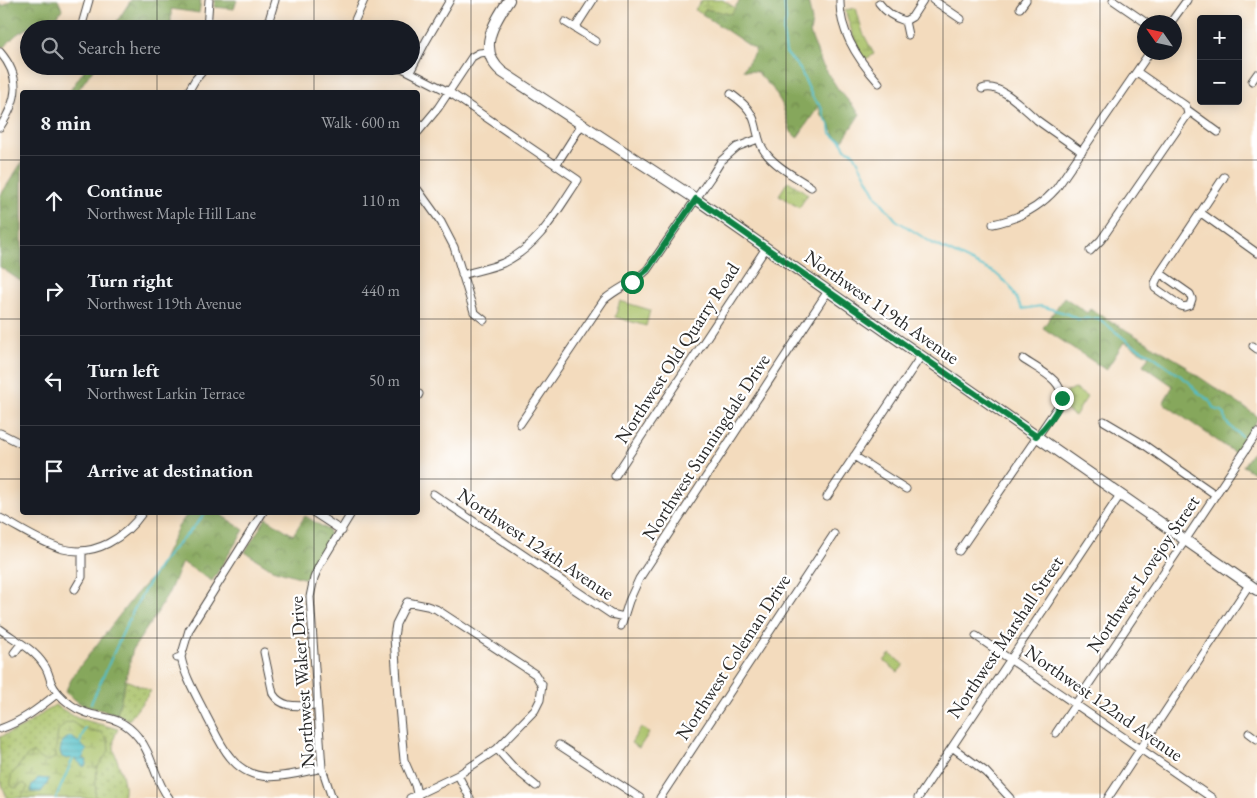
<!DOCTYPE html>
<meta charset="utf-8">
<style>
:root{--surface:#171b24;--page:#20242c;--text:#f1f3f6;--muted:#9ea1a6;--line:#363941}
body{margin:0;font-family:"EB Garamond",serif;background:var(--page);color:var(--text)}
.controls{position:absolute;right:15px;top:15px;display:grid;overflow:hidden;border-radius:5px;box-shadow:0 2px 12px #0003}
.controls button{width:45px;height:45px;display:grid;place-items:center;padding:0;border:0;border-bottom:1px solid var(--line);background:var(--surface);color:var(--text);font:25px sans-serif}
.compass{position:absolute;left:1137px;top:15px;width:45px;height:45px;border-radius:50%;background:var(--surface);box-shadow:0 2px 12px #0003;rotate:304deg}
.stop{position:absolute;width:15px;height:15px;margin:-11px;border:4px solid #0b8043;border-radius:50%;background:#fff}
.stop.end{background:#0b8043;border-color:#fff;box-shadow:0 1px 5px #0008}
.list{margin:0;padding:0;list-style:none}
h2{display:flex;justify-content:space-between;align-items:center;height:65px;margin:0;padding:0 20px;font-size:21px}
h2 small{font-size:16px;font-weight:400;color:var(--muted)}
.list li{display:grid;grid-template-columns:32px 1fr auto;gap:15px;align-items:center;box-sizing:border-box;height:90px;padding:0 20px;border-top:1px solid var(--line)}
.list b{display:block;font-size:19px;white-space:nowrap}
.list p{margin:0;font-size:16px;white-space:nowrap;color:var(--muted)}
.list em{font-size:16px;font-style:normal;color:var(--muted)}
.icon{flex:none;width:28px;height:28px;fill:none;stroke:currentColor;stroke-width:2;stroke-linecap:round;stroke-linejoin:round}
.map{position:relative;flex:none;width:1257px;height:798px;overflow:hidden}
.search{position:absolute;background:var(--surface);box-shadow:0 2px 12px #0003;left:20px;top:20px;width:400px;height:55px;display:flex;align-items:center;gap:12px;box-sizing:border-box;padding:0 18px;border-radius:28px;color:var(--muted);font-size:19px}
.panel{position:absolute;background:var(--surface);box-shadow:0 2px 12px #0003;left:20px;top:90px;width:400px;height:425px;border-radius:5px}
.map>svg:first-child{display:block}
.grass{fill:url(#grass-dots);stroke:#6a7649}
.forest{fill:url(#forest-crowns);stroke:#586944}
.wetland{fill:url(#wetland-marsh);stroke:#6a7649}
.pitch{fill:#a9c167;stroke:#6a7649}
.water{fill:url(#water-rules);stroke:#3e7478}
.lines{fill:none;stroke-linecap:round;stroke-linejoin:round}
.stream{stroke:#50bec6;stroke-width:2}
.street-casing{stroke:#494541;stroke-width:9}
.secondary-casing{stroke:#494541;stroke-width:12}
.street{stroke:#fff;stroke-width:7}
.secondary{stroke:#fff;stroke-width:10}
.route{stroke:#0b8043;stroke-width:6}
.grid{fill:none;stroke:#2b2b2b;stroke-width:1;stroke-opacity:0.55}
.labels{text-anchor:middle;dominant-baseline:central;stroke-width:4.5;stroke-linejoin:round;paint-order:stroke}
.street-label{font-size:19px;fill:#2b2b2b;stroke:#fff}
</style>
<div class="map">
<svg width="1257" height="798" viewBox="0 0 1257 798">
<defs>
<pattern id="grass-dots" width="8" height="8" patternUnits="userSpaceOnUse" patternTransform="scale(1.25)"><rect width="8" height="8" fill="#a9c167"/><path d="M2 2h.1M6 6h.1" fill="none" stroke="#8a9d55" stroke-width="1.8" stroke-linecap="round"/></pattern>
<pattern id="forest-crowns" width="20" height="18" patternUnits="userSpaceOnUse" patternTransform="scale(1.25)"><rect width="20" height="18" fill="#86a75c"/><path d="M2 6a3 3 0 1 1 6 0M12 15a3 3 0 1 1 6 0" fill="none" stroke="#6e884c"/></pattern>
<pattern id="wetland-marsh" width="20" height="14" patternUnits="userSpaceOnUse" patternTransform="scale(1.25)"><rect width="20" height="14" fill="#a9c167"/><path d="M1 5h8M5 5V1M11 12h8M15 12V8" fill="none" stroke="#8a9d55"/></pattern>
<pattern id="water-rules" width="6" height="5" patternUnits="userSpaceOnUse" patternTransform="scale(1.25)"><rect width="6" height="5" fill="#50bec6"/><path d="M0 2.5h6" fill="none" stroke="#439ba1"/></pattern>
</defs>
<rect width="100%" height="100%" fill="#fff"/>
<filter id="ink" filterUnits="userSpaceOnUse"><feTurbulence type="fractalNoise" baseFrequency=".02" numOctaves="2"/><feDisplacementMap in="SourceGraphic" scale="10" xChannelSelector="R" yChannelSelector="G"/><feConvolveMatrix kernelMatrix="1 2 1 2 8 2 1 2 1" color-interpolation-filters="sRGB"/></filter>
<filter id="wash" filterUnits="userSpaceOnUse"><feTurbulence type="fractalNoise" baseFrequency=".0096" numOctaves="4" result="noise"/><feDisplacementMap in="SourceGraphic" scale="20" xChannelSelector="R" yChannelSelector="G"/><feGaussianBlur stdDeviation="1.12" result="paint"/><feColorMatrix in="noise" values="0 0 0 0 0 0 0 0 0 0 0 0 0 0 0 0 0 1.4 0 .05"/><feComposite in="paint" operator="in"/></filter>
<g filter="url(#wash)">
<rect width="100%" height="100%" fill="#f3dbbd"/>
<path class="grass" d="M 126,680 L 151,691 L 129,720 L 117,714 Z
M 55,705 L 77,718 L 118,729 C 104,752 130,772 123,798 L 7,798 L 0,780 L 0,737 L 23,727 Z"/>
<path class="forest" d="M 12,0 L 58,0 L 62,9 L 49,29 L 36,29 L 33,27 C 19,30 13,37 4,48 L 0,45 L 0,4 L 3,6 Z
M 131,0 L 201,0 L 199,13 L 171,9 L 171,29 L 124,29 L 121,27 L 120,29 L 112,29 Z
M 215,0 L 237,0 L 234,9 L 214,7 Z
M 740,0 L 808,0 L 812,21 L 810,33 L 821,62 L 838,89 L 860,114 L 843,140 L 842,139 L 836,137 C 831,130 831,120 821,116 L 819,106 L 797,138 L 791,132 L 782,104 L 773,89 L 757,72 L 743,70 L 756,50 L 702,14 L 705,9 L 731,13 Z
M 87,66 L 95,66 L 77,92 L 69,92 Z
M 22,162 L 22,282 L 0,267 L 0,196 Z
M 1064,297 L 1087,313 L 1090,309 L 1187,366 L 1186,368 L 1257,416 L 1257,420 L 1235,453 L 1163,403 L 1173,386 L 1143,365 L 1149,356 L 1124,342 L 1106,370 L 1043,328 Z
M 1257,446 L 1257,475 L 1243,466 Z
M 188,513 L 223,513 L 221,515 L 244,530 L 212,581 L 182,562 L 169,592 L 157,613 L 133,649 L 117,714 L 82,705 L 65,692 L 74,674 L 136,594 L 152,577 L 163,560 L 178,527 Z
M 305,516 L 328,530 L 330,535 L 311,567 L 306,579 L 272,569 L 245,552 L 266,518 L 293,535 Z"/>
<path class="wetland" d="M 702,0 L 723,0 L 735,8 L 731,14 L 706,9 L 702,14 L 695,10 Z
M 856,8 L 863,33 L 874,54 L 864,60 L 855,42 L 845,10 Z
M 788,181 L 808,194 L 799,208 L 779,195 Z
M 1075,389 L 1087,397 L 1075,416 L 1063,408 L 1067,398 L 1066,391 Z
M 72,722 L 81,728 L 101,732 L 108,740 L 109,751 L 97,768 L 95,798 L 21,798 L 28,787 L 24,783 L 15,788 L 11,786 L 11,775 C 19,768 23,756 33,753 C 40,759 46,765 55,757 L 58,731 L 66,723 Z"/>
<path class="pitch" d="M 620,301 L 650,310 L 646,326 L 615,317 Z
M 890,654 L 904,665 L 898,672 L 884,661 Z
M 641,727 L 649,733 L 639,748 L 631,743 Z"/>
<path class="water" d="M 71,736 L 87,750 L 82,759 L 87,760 L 86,765 L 84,767 C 77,762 76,756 67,759 L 62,757 L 60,752 L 62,741 Z
M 38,778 L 49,779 L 47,784 L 41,792 L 31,792 L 31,787 Z"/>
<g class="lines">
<path class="stream" d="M 784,0 L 786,20 L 783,32 L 786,53 L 800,69 L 813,98 L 821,107 L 825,118 L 830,126 L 831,133 L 835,137 L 841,140 L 845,149 L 853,152 L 877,197 L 896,220 L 932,243 L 995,273 L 1010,286 L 1022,309 L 1041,306 L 1065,313 L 1078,319 L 1098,318 L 1131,344 L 1150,354 L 1189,382 L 1196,391 L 1209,400 L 1214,409 L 1222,411 L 1225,415 L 1226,422 L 1241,436
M 91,703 C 113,657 131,607 160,565 C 173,546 192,532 206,512
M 79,745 L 85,728
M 56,798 L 74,756"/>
</g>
</g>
<g filter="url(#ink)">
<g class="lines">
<g class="street-casing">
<path id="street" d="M 840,0 C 839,31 859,61 879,83
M 933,0 L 961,19
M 1113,0 L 1145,22
M 879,3 C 885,11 894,18 905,21 L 912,17 L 923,0
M 1020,8 L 1026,0
M 83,21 L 89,0
M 905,21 L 908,35
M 565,22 L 596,41
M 1171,22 L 1187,0
M 575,28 L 593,0
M 207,29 L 209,0
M 270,29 L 269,20 L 275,0
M 351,29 L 364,0
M 0,52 C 22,78 18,100 0,127
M 398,66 L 449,92 L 556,165
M 410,72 L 426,41 L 450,0
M 1252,81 L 1257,74
M 982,89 C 1001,82 1024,109 1037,120 C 1052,131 1067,141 1082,152
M 188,92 L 195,80 L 207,66
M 731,94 C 742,102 751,109 755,123 C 758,133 758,143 765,152 C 776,167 796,177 811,187
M 1189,111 L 1218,132
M 418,132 L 438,108 L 472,57 L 479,53 L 489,52
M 418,190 L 441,222 L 454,247 L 474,312 L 484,320
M 1201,213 L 1257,253
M 993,224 C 1018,219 1039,208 1056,189 L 1150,52
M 1090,251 L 1101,240 L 1188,114 L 1186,106 L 1137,72
M 1160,273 L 1190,294 L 1192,299 L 1190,305 L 1184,307 L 1181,306 L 1155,288 L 1155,283 L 1160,273 L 1224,177
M 462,275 C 475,271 491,268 503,263 C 539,246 557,211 578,180 L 556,165 L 582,124
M 1253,346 L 1257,349
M 418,396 L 419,394
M 1104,421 L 1143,444 L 1216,495
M 520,424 L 604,300 C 617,288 634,283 647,270 L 711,177 L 721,161 L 737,147 L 758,139
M 0,433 L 22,444
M 854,456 L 906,489
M 615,476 L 766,248
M 433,494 L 611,614 L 624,617
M 827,497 L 921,356
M 313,512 L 342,531
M 0,518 C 20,528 41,543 63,549 C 95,557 125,538 143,512
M 959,551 L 1061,402 C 1066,380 1038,370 1023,359
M 75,589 L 82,577 L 82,551
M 621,626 L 629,601 L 639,579 L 828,291
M 0,629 C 15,640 34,649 44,665 C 48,670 49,676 51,682 C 55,692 63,699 71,705 C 94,722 117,710 138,737 C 153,754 154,780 169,798
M 976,636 L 1212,798
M 264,652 L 273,694 C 283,710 301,705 317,705
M 14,653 L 21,644
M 181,657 L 189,630 L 263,512
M 177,658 L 181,657 C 185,678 198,698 207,717 C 214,730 220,745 230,757 C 254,788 290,775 322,768
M 0,729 C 23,721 39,708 58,693
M 1056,733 L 1257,433
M 1249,733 L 1257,739
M 559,745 L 640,798
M 952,747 L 986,772 L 1010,798
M 497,749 L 514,768 L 536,786
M 458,775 L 470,798
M 332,798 L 322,768 L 310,597 L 314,578 L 319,566 L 352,512
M 410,798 L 458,775 L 497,749 L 535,710 L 540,700 L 542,684
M 418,798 L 415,785 L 404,760 L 398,696 L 394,637 L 396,624 L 407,602 L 427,606 L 436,609 L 535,674 L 541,684
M 660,798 L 834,534
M 918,798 L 1120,495
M 1108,798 L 1249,585"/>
</g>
<g class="secondary-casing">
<path id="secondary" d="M 509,0 C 494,22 476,50 502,72 L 696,199 L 1257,590"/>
</g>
<use href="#street" class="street"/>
<use href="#secondary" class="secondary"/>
</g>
</g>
<g class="lines" filter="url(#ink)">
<path class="route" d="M 632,282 L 647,270 L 696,199 L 1036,436 C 1046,427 1059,411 1062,398"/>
</g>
<path class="grid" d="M 157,0 L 157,29M 314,0 L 314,29M 471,0 L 471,798M 628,0 L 628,798M 786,0 L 786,798M 943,0 L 943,798M 1100,0 L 1100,798M 157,66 L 157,92M 314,66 L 314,92M 0,160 L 22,160M 418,160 L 1257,160M 0,319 L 22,319M 418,319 L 1257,319M 0,479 L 22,479M 418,479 L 1257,479M 157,512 L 157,798M 314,512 L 314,798M 0,638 L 1257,638"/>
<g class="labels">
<g class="street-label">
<text transform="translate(882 307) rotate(35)">Northwest 119th Avenue</text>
<text transform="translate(677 353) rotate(-57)">Northwest Old Quarry Road</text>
<text transform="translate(706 447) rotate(-57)">Northwest Sunningdale Drive</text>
<text transform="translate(536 544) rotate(34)">Northwest 124th Avenue</text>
<text transform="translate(1143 574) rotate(-56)">Northwest Lovejoy Street</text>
<text transform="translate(1005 637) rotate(-56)">Northwest Marshall Street</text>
<text transform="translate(733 657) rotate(-57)">Northwest Coleman Drive</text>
<text transform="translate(302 682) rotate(-94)">Northwest Waker Drive</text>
<text transform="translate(1104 703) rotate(35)">Northwest 122nd Avenue</text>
</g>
</g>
</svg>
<div class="controls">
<button>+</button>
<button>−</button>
</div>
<svg class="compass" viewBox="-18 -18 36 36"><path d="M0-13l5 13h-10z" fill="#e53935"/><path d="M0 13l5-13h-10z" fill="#9ea1a6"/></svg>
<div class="stop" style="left:632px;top:282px"></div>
<div class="stop end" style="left:1062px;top:398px"></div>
<div class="search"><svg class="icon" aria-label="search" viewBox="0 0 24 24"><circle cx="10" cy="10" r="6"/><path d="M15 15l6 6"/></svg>Search here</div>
<section class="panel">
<h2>8 min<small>Walk · 600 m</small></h2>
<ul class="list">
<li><svg class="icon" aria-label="ahead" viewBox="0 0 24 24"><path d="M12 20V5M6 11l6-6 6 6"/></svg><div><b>Continue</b><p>Northwest Maple Hill Lane</p></div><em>110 m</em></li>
<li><svg class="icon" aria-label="right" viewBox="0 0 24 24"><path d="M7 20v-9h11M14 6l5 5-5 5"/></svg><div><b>Turn right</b><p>Northwest 119th Avenue</p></div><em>440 m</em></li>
<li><svg class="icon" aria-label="left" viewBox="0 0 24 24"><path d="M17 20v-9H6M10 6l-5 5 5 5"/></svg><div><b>Turn left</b><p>Northwest Larkin Terrace</p></div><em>50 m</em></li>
<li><svg class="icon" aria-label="arrive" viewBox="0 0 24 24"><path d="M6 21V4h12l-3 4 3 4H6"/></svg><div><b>Arrive at destination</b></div></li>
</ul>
</section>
</div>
